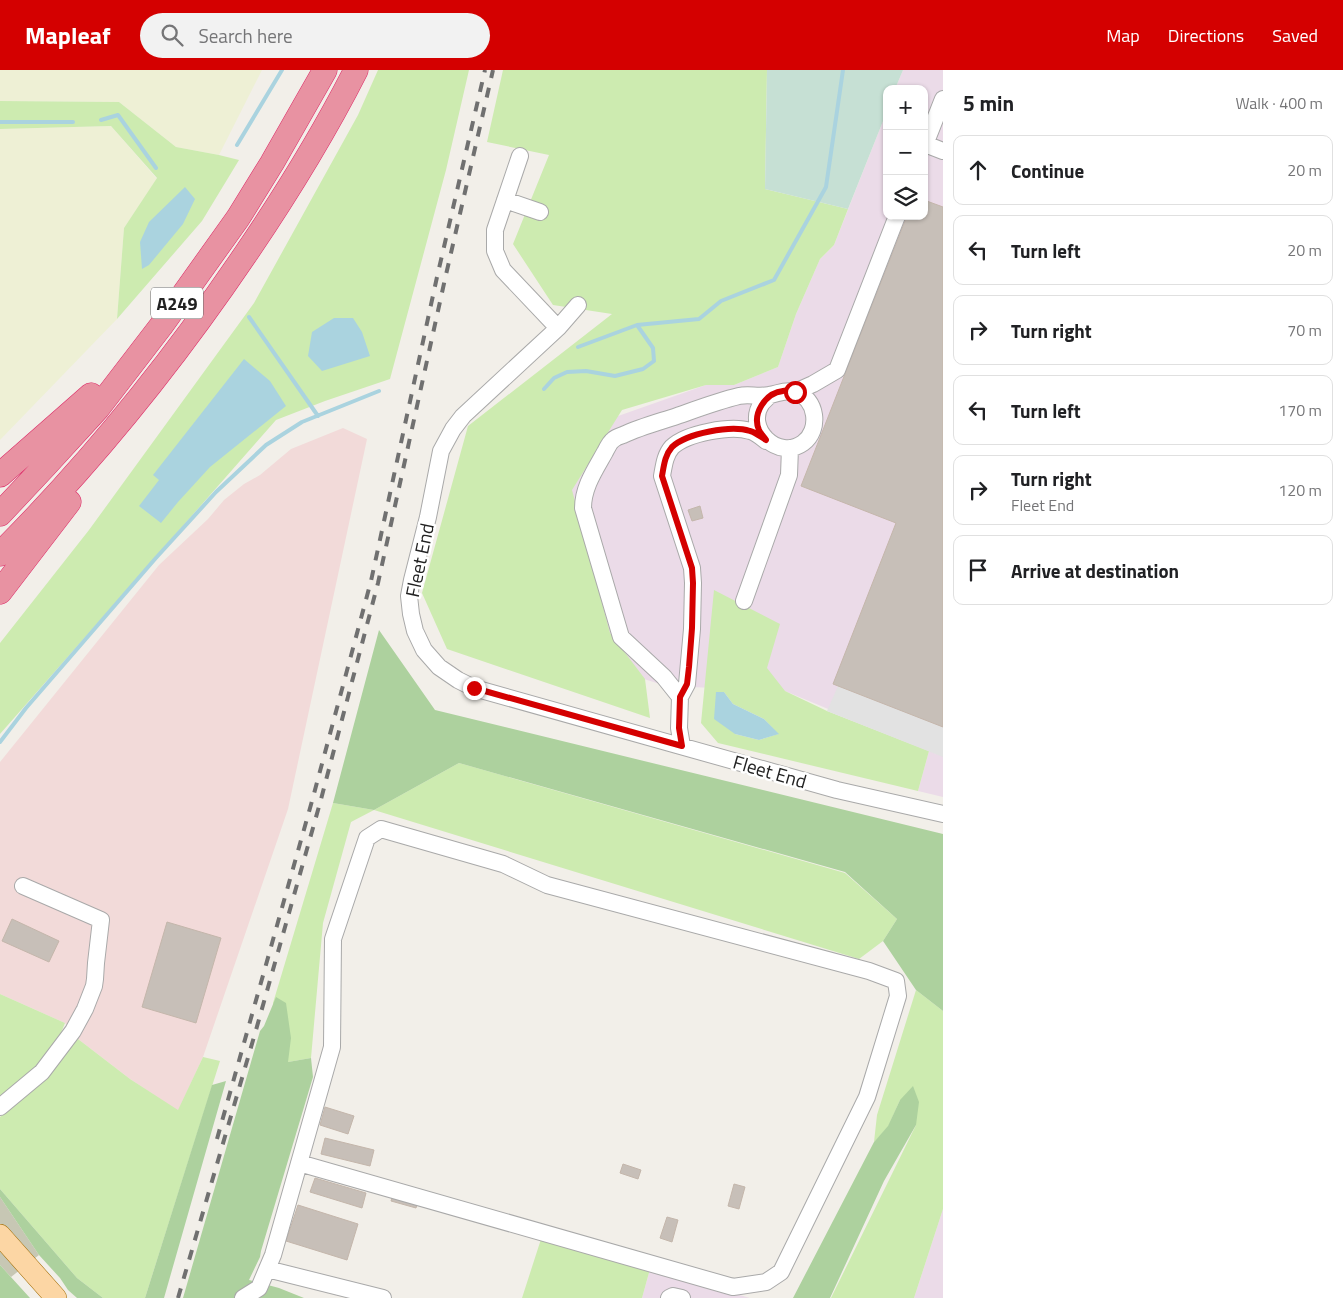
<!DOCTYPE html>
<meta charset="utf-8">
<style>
:root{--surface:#fff;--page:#f2f2f2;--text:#202124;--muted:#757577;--line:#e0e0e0;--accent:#d40000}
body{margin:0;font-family:"Titillium Web",sans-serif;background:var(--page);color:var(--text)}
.controls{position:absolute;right:15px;top:15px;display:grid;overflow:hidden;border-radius:10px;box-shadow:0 1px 4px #0004}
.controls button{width:45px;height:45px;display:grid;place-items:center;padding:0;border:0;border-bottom:1px solid var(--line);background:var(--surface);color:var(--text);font:25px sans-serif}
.stop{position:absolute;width:15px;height:15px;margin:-11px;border:4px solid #d40000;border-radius:50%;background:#fff}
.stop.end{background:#d40000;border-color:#fff;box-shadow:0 1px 5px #0008}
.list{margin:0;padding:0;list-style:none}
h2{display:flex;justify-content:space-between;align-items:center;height:65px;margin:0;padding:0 20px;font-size:21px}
h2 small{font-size:16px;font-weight:400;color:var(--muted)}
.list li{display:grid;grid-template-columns:32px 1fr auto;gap:15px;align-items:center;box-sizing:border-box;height:70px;margin:0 10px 10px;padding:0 10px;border:1px solid var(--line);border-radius:10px}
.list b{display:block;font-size:19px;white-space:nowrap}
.list p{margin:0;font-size:16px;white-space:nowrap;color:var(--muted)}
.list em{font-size:16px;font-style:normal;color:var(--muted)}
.icon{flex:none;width:28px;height:28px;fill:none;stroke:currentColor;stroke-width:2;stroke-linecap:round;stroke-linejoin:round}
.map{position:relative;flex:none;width:943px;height:1228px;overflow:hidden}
header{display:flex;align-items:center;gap:30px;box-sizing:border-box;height:70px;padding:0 25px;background:var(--accent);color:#fff}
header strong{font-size:24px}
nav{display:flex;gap:28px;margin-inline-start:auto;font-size:18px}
.search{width:350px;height:45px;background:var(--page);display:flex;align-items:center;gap:12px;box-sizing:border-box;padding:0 18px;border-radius:28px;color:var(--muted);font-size:19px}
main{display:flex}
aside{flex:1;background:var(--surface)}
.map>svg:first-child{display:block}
.commercial{fill:#f2dad9}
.industrial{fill:#ebdbe8}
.construction{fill:#c7c7b4}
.farmland{fill:#eef0d5}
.grass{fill:#cdebb0;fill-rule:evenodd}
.forest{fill:#add19e}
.wetland{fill:#c6e0d4}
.parking{fill:#e2e2e2}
.water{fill:#aad3df}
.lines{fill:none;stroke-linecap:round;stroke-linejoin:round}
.stream{stroke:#aad3df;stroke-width:4}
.building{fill:#c7bfb8;stroke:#c4b6ab}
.minor-casing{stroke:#a9a9a9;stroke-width:18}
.major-casing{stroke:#a06b00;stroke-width:22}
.highway-casing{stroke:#dc2a67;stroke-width:25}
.minor{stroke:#fff;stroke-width:16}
.major{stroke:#fcd6a4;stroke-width:21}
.highway{stroke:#e892a2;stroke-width:24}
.rail{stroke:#707070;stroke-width:4;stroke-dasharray:10 10;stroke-linecap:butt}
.route{stroke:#d40000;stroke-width:6}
.labels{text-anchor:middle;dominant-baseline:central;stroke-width:5;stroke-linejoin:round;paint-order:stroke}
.shield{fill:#fff;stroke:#646464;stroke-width:1}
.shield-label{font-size:18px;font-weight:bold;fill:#222}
.street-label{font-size:19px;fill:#222;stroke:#fff}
</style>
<header>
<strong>Mapleaf</strong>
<div class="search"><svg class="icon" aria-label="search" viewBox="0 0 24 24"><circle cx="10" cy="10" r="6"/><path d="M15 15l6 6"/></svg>Search here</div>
<nav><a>Map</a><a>Directions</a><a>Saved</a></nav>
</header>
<main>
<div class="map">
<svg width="943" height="1228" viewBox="0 0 943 1228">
<rect width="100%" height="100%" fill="#f2efe9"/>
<path class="commercial" d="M 343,358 L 367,369 L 288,739 L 203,987 L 178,1041 L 130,1009 L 78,969 L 65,953 L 0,924 L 0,692 L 159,495 L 208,449 L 224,430 L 244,414 L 260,405 L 291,379 Z"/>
<path class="industrial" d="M 903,0 L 943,0 L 943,727 L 918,721 L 929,681 L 785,621 L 666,616 L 534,574 L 487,409 L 604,351 L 706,315 L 734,315 L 778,297 L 796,244 L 820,189 L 834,175 L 887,41 L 887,146 L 924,146 L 924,19 L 895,19 Z
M 943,1139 L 943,1228 L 914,1228 Z
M 650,1199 L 750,1228 L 642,1228 Z"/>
<path class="construction" d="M 0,1127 L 39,1185 L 11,1207 L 0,1195 Z"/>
<path class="farmland" d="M 0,0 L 262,0 L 219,85 L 176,77 L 119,32 L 0,31 Z
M 111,56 L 157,109 L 124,158 L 117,249 L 0,370 L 0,59 Z"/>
<path class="grass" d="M 378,0 L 469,0 L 446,100 L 390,309 L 325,331 L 276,350 L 0,664 L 0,573 L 89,460 L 254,233 L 358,45 Z
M 503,0 L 767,0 L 765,119 L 848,139 L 834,175 L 820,189 L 796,244 L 778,297 L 734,315 L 706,315 L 622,340 L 572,420 L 610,563 L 645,609 L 650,648 L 447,579 L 422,523 L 468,356 L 612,244 L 553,235 L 513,174 L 549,85 L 487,72 Z
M 0,31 L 119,32 L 176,77 L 219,85 L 239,90 L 202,151 L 117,249 L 124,158 L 157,108 L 111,56 L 0,59 Z
M 714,520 L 780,554 L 767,598 L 785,621 L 827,641 L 929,681 L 918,721 L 718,673 L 701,653 ZM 724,622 L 733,634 L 764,649 L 778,664 L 759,670 L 735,664 Z
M 459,693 L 845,803 L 897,849 L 883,871 L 859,889 L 374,740 L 351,752 L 323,853 L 311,988 L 288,992 L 273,933 L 333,733 L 374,740 Z
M 916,920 L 943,941 L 943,1139 L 914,1228 L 831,1228 L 916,1055 L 900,1030 L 888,1057 L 874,1072 L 877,1045 Z
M 0,924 L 65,953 L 59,968 L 44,990 L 0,1026 Z
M 78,969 L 130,1009 L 178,1040 L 203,987 L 220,991 L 145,1228 L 103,1228 L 77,1208 L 0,1119 L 0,1047 L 42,1009 Z
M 542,1166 L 650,1199 L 642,1228 L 522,1228 Z"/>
<path class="forest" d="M 379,560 L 435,640 L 943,764 L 943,941 L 916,920 L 883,871 L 897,849 L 845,802 L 459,693 L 374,740 L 333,733 Z
M 276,927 L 286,933 L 291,968 L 288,992 L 311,988 L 313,1007 L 261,1181 L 260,1187 L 249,1210 L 279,1218 L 304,1228 L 183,1228 L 260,961 L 264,956 Z
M 226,1011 L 164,1228 L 145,1228 L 212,1015 Z
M 913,1016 L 919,1032 L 916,1055 L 884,1111 L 830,1228 L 793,1228 L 874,1072 L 888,1056 L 900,1030 Z
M 0,1119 L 77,1208 L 103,1228 L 77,1228 L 68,1220 L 60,1208 L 39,1185 L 0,1127 Z
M 0,1195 L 30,1228 L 0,1228 Z"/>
<path class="wetland" d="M 767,0 L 903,0 L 895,19 L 887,19 L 887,41 L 848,139 L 765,119 Z"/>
<path class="parking" d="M 838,616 L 943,657 L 943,687 L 827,641 Z"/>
<path class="water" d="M 185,117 L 195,129 L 183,154 L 149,195 L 142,199 L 140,172 L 149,152 Z
M 334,248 L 353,248 L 362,262 L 370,286 L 322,301 L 308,286 L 312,262 Z
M 244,289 L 270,311 L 286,336 L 210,397 L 178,432 L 161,453 L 139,436 L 159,410 L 153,405 Z
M 716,622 L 724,622 L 733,634 L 764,649 L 779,664 L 759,670 L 735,664 L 714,649 Z"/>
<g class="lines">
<path class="stream" d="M 101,50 L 118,45 L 156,98
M 0,52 L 73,52
M 237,75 L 282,0
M 249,247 L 318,346
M 578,277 L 637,255 L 699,249 L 721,231 L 774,210 L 826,117 L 843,0
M 544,319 L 554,308 L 567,302 L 586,301 L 615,306 L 643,299 L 654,291 L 653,278 L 637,255
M 0,672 L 26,638 L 155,489 L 216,422 L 266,375 L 302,352 L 379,321"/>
</g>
<path class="building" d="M 924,130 L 943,137 L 943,657 L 833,614 L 896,453 L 801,416 L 907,146 L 924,146 Z
M 700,436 L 703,448 L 692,451 L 688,440 Z
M 12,849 L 59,871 L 49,892 L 2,871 Z
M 167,852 L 221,868 L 196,953 L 142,937 Z
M 325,1037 L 354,1046 L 348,1064 L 320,1055 Z
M 325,1068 L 374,1080 L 370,1096 L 321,1084 Z
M 623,1094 L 641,1100 L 638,1109 L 620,1103 Z
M 315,1108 L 366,1123 L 362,1138 L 310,1122 Z
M 734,1114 L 745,1117 L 739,1139 L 728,1136 Z
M 394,1121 L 419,1128 L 416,1138 L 391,1131 Z
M 298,1135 L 358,1154 L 347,1190 L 286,1171 Z
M 667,1147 L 678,1150 L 672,1172 L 660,1168 Z"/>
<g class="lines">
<g class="minor-casing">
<path id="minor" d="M 925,74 L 943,81
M 924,77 L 943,29
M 520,86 L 495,160 L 495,181 L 503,200 L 558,258
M 505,130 L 540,142
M 578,235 L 558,258 L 463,346 L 453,359 L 441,381 L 428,447 L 412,510 L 409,526 L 411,544 L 415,561 L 424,580 L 439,597 L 458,610 L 474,618 L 837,720 L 943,744
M 795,322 L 813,314 L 837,300 L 897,146
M 744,531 L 789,405 L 790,378
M 680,627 L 664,607 L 621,567 L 583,438 C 583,417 595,400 605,382 C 607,378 610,372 613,370 C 616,367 620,366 623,365 C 640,357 659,352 677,346 C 697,339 718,331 739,326 C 748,324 759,327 769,325 C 778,324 785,319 795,322 C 817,328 821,360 803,373 C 778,391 744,358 762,333 C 764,331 767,328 770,325
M 682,676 L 679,658 L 680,627 L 687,614 L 692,559 L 693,513 L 692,498 L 662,406 C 664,395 665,385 672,377 C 687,363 731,355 750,361 C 755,362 761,367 766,371
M 0,1037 L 42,1002 L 73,961 L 85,939 L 94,916 L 95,909 L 96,893 L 101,850 L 23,816
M 267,1199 L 383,1228
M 243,1228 L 259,1218 L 273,1185 L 332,977 L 333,869 L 367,768 L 381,759 L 503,794 L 547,815 L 869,901 L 896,911 L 898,926 L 867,1027 L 781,1202 L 766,1212 L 733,1217 L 299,1093
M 669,1228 L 673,1226 L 682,1228"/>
</g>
<g class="major-casing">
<path id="major" d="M 0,1165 L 56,1228"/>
</g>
<g class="highway-casing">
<path id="highway" d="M 0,405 L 91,325
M 0,444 L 45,396 L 98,338 L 161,256 L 238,148 L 272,93 L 325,0
M 0,484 C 92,392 174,290 247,182 C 287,123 324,63 356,0
M 0,522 L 69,432"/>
</g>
<use href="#minor" class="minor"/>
<use href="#major" class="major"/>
<use href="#highway" class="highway"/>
<path class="rail" d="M 217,1069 L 312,731 L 371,511 L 437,207 L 485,0
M 178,1228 L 256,960 L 320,733 L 378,513 L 445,209 L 493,0"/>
</g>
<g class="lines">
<path class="route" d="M 474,618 L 682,676 L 679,658 L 680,627 L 687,614 L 689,597 L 692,558 L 693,513 L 692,498 L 662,406 C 664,395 665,385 672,377 C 687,363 731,355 750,361 C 755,362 761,367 766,370 C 764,367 761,364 759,360 C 752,344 765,323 783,321 C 786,320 791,321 795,322"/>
</g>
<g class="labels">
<rect class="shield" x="151" y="217.5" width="52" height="31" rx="4"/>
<g class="shield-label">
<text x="177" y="233">A249</text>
</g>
<g class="street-label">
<text transform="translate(419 490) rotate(-78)">Fleet End</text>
<text transform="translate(770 701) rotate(16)">Fleet End</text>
</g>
</g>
</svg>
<div class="controls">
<button>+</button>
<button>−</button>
<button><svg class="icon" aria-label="layers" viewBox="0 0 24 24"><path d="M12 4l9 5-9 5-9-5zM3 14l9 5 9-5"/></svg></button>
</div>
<div class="stop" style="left:795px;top:322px"></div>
<div class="stop end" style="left:474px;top:618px"></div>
</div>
<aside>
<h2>5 min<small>Walk · 400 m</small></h2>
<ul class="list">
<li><svg class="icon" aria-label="ahead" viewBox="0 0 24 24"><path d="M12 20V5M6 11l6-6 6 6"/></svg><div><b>Continue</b></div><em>20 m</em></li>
<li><svg class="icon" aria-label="left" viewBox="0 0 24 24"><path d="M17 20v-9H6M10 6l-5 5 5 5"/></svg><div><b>Turn left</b></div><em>20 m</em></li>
<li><svg class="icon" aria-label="right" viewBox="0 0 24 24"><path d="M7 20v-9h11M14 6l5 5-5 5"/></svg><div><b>Turn right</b></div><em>70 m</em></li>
<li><svg class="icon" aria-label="left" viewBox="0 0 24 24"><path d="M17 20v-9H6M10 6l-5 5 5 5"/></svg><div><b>Turn left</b></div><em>170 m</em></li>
<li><svg class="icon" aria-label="right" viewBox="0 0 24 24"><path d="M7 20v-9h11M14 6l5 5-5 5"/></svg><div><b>Turn right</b><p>Fleet End</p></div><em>120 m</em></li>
<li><svg class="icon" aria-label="arrive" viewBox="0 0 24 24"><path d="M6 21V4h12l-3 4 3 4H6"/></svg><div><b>Arrive at destination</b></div></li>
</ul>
</aside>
</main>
